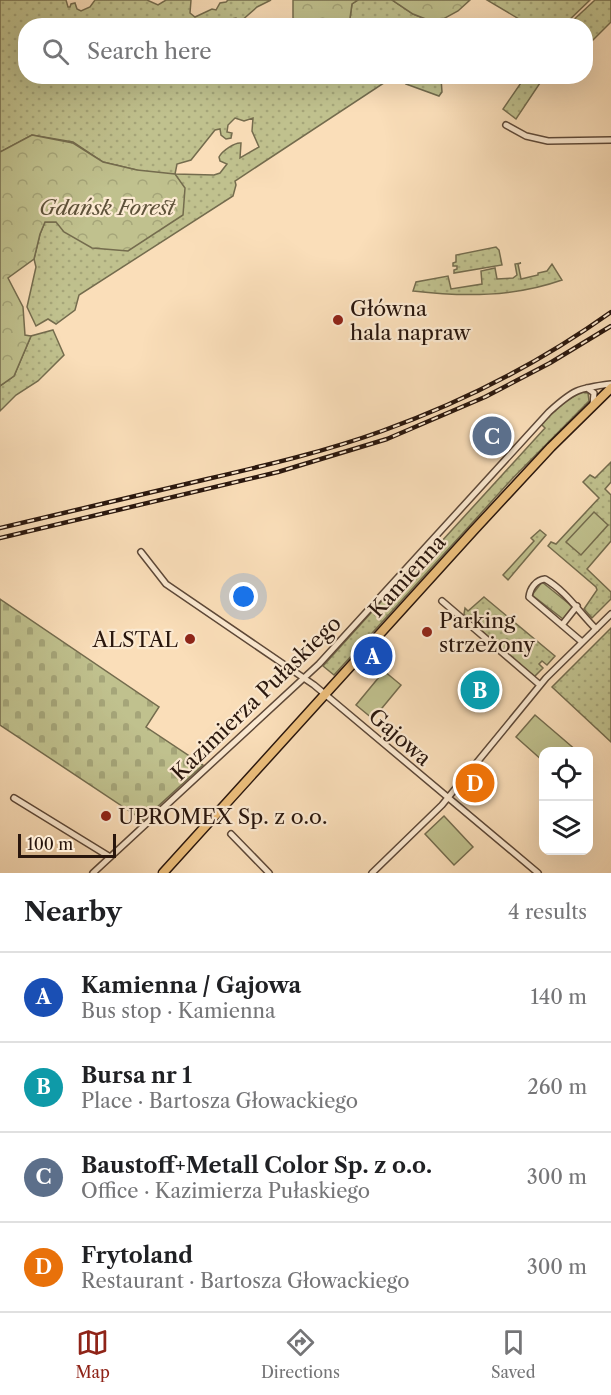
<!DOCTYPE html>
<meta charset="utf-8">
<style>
:root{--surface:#fff;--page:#f6f6f6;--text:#202124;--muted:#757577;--line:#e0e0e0;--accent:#8f2418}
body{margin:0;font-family:"Libre Caslon Text",serif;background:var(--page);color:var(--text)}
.controls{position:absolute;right:18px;bottom:18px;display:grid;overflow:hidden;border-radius:12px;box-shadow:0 6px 24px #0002}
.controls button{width:54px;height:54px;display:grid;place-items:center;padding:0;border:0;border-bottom:2px solid var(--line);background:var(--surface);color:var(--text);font:30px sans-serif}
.scale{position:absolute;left:18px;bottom:15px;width:98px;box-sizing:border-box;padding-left:6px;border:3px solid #29160d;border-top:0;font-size:16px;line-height:21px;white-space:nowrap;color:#29160d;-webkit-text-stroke:4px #fcead2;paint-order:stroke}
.you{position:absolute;left:244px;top:597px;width:21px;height:21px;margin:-15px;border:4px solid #fff;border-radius:50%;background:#1a73e8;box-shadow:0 0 0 9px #1a73e833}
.badge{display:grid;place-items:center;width:39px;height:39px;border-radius:50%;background:var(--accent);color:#fff;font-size:20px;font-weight:700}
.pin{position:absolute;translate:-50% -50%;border:3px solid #fff;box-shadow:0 2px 6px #0006}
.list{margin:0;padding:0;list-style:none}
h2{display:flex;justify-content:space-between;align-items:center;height:78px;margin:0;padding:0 24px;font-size:26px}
h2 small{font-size:20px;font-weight:400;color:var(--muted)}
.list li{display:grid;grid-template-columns:39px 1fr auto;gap:18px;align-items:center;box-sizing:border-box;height:90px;padding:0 24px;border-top:2px solid var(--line)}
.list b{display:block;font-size:22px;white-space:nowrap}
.list p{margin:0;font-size:20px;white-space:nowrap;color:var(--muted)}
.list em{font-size:20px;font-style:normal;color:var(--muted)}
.icon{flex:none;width:33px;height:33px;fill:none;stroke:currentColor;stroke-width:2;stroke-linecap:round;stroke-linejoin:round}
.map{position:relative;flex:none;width:611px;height:873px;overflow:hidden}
.search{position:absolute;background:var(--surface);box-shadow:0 6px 24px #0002;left:18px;right:18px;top:18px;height:66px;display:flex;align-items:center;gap:15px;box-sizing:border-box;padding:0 21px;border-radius:24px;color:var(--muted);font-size:22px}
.sheet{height:438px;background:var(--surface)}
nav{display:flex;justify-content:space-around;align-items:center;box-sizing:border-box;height:84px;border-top:2px solid var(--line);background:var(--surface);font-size:16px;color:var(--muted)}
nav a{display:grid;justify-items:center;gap:3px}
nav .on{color:var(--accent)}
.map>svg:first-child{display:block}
.grass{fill:url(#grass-dots);stroke:#746c4e;stroke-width:1.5;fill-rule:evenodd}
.forest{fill:url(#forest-crowns);stroke:#746c4e;stroke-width:1.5}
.cemetery{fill:url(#cemetery-stones);stroke:#746c4e;stroke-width:1.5}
.park{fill:url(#park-tufts);stroke:#746c4e;stroke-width:1.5}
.pitch{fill:#c0c18e;stroke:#746c4e;stroke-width:1.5}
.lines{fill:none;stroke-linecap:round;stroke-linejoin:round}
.street-casing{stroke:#5d4838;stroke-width:8}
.primary-casing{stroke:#29160d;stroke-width:11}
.street{stroke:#fcead2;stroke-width:5}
.primary{stroke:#edbf7c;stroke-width:8}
.rail-casing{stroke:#29160d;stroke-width:4.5}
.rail{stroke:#fcead2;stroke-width:2;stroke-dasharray:7;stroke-linecap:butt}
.poi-dot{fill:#8f2418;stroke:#fcead2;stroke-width:2}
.labels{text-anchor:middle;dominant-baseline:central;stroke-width:4.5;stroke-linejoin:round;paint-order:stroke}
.park-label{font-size:21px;font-style:italic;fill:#5e523a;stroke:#fcead2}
.poi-label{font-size:21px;fill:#29160d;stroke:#fcead2;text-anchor:start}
.street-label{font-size:21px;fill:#29160d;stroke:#fcead2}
</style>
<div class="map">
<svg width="611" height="873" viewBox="0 0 611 873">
<defs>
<pattern id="grass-dots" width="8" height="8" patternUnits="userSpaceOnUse" patternTransform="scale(1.5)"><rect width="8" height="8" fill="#c0c18e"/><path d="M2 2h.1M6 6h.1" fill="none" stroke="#a5a579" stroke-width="1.8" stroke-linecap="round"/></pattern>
<pattern id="forest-crowns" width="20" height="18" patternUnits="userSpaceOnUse" patternTransform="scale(1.5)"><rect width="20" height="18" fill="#c0c18e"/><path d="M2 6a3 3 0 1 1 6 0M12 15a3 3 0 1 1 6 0" fill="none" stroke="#a5a579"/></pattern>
<pattern id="cemetery-stones" width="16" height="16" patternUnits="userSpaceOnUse" patternTransform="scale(1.5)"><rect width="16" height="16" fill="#c0c18e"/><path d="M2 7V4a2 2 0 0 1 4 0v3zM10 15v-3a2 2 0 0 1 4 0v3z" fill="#a5a579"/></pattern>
<pattern id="park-tufts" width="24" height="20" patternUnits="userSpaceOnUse" patternTransform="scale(1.5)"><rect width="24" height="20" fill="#c0c18e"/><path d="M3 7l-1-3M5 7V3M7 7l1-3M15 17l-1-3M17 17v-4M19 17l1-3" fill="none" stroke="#a5a579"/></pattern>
</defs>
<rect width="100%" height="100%" fill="#fadeb9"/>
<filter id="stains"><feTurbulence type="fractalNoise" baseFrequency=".00333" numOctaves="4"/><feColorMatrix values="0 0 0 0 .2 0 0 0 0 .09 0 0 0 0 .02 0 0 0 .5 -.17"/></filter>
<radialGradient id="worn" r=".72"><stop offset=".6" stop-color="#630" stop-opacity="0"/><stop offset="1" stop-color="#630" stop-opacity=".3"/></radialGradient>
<path class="grass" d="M 0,0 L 66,0 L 68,7 L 70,7 L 71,4 L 75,3 L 77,9 L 81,11 L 90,7 L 95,0 L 147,0 L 158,5 L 166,0 L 191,0 L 190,13 L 195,17 L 212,9 L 216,10 L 220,3 L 226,2 L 228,0 L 271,0 L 257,7 L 240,22 L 236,18 L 231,19 L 231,25 L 26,26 L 26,76 L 393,77 L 235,181 L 236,185 L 233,196 L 79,295 L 75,310 L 56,324 L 48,319 L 36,326 L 27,307 L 36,267 L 34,259 L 40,234 L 45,222 L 56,222 L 137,170 L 103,162 L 73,142 L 32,135 L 0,152 ZM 235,118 L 244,121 L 253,118 L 252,131 L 259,147 L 240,158 L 241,143 C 235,142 222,151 219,157 L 220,161 L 227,164 L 220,173 L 214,175 L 175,174 L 177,164 L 191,160 L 215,130 L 220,129 L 221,135 L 226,139 L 231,138 L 232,133 L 227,132 L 228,125 Z
M 358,0 L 392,0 L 413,14 L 436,23 L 435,26 L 349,26 L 352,4 Z
M 487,0 L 590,0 L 563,26 L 529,25 Z
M 595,0 L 611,0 L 611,22 L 586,47 L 586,26 L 568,25 Z
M 409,77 L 442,77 L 441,78 L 442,92 L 439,96 L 406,84 Z
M 525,77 L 544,77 L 516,119 L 503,109 Z
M 496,247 L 499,250 L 502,265 L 454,273 L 454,270 L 457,269 L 457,266 L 453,266 L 453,263 L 456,262 L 456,255 Z
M 521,263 L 518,264 L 521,279 L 538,275 L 538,273 L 547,271 L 552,264 L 562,280 C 514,297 464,297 413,291 L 416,282 L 448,276 L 451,289 L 482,284 L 481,271 L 495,268 L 497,279 L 513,278 L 517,275 L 515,264 Z
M 53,330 L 64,355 L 38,381 L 16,395 L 0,411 L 0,386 L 14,376 L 31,336 Z
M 581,392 L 588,393 L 589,401 L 512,479 L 334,675 L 323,666 L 426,552 L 430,554 L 545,428 L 541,424 L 564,402 Z
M 611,462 L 611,482 L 605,489 L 611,495 L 611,541 L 587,569 L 611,592 L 611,599 L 592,618 L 584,609 L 597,590 L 596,587 L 548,546 L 551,542 L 556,544 L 599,498 L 583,482 L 590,475 L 595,478 Z
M 540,530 L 546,535 L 508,580 L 503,575 L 534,541 L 531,538 Z
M 484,597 L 555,656 L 547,665 L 542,661 L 539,664 L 543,668 L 534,677 L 466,617 L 464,614 L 465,608 L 468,611 Z
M 611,628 L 611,742 L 552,687 Z"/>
<path class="forest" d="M 293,0 L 358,0 L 352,4 L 349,25 L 293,26 Z
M 392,0 L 470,0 L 458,11 L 436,23 L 413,14 Z
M 32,135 L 73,143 L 103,162 L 137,170 L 175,174 L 185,188 L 183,215 L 128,251 L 92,248 L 64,232 L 56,222 L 45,222 L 40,234 L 34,259 L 8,278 L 23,307 L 25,335 L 31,336 L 14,376 L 0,386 L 0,152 Z"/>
<path class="cemetery" d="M 0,599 L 159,707 L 146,727 L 203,765 L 143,820 L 0,725 Z"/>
<path class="park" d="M 542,582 L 573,607 L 563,619 L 532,595 Z"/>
<path class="pitch" d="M 594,512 L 608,525 L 581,555 L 566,542 Z
M 384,671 L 401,685 L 373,719 L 356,705 Z
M 535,715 L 577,751 L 544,752 L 543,761 L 516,737 Z
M 444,816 L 473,847 L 454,865 L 425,834 Z"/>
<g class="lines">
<g class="street-casing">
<path id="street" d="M 506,125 L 526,136 L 548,141 L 611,140
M 587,388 L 594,393 L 593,405
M 141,552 L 166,584 L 314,685 L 538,873
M 442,601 L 540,685
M 562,625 L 577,606
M 582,642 L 529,597 C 530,588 536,580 545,579 C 566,591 579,612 596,629
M 14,798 L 110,857
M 231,834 L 269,873
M 93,873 L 319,664 L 549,412 C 573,390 578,388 611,384
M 372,873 L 442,805 L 546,678 L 611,614"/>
</g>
<g class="primary-casing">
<path id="primary" d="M 163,873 L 474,530 L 551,447 L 611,388"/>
</g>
<use href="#street" class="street"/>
<use href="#primary" class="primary"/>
<g class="rail-casing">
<path id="rail" d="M 0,528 C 68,512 135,496 203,480 C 263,466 324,452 382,431 C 463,402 541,362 611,312
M 0,538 L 278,472 L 387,439 L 485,397 L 550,363 L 611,326"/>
</g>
<use href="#rail" class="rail"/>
</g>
<g class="poi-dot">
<circle cx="338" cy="320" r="6"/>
<circle cx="427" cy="632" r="6"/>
<circle cx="190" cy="639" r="6"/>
<circle cx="106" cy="816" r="6"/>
</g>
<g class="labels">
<g class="park-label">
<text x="107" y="207">Gdańsk Forest</text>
</g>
<g class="poi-label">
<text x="350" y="308">Główna<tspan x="350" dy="24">hala napraw</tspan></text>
<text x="439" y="620">Parking<tspan x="439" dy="24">strzeżony</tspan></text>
<text x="178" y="639" text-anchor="end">ALSTAL</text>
<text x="118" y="816">UPROMEX Sp. z o.o.</text>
</g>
<g class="street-label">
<text transform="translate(407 576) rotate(-48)">Kamienna</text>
<text transform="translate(256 698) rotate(-44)">Kazimierza Pułaskiego</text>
<text transform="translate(400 737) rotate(41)">Gajowa</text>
</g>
</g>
<rect width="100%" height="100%" filter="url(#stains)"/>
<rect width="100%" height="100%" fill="url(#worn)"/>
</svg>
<div class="controls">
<button><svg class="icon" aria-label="locate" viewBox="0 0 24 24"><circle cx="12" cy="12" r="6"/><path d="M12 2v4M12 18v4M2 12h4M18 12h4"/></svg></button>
<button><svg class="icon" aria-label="layers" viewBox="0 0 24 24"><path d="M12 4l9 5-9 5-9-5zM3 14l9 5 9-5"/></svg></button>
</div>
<div class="scale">100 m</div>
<div class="you"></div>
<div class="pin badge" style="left:373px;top:656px;background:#1a4fb4">A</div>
<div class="pin badge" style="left:480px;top:690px;background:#0f9aa8">B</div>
<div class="pin badge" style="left:492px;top:436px;background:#5c6f8a">C</div>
<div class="pin badge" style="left:475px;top:783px;background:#e8710a">D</div>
<div class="search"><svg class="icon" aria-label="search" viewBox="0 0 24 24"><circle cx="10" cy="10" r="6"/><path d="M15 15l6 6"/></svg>Search here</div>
</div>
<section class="sheet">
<h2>Nearby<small>4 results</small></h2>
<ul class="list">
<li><span class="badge" style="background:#1a4fb4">A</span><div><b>Kamienna / Gajowa</b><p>Bus stop · Kamienna</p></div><em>140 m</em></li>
<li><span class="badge" style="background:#0f9aa8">B</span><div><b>Bursa nr 1</b><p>Place · Bartosza Głowackiego</p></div><em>260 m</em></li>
<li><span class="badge" style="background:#5c6f8a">C</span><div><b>Baustoff+Metall Color Sp. z o.o.</b><p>Office · Kazimierza Pułaskiego</p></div><em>300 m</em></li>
<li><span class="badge" style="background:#e8710a">D</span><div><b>Frytoland</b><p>Restaurant · Bartosza Głowackiego</p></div><em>300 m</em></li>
</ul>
</section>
<nav>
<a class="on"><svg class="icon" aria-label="map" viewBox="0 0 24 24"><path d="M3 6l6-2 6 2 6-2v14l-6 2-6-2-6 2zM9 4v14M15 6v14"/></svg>Map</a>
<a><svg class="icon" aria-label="directions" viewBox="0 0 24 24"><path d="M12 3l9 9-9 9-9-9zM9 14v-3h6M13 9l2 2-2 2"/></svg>Directions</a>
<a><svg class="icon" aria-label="saved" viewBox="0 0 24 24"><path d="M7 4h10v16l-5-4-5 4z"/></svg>Saved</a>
</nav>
